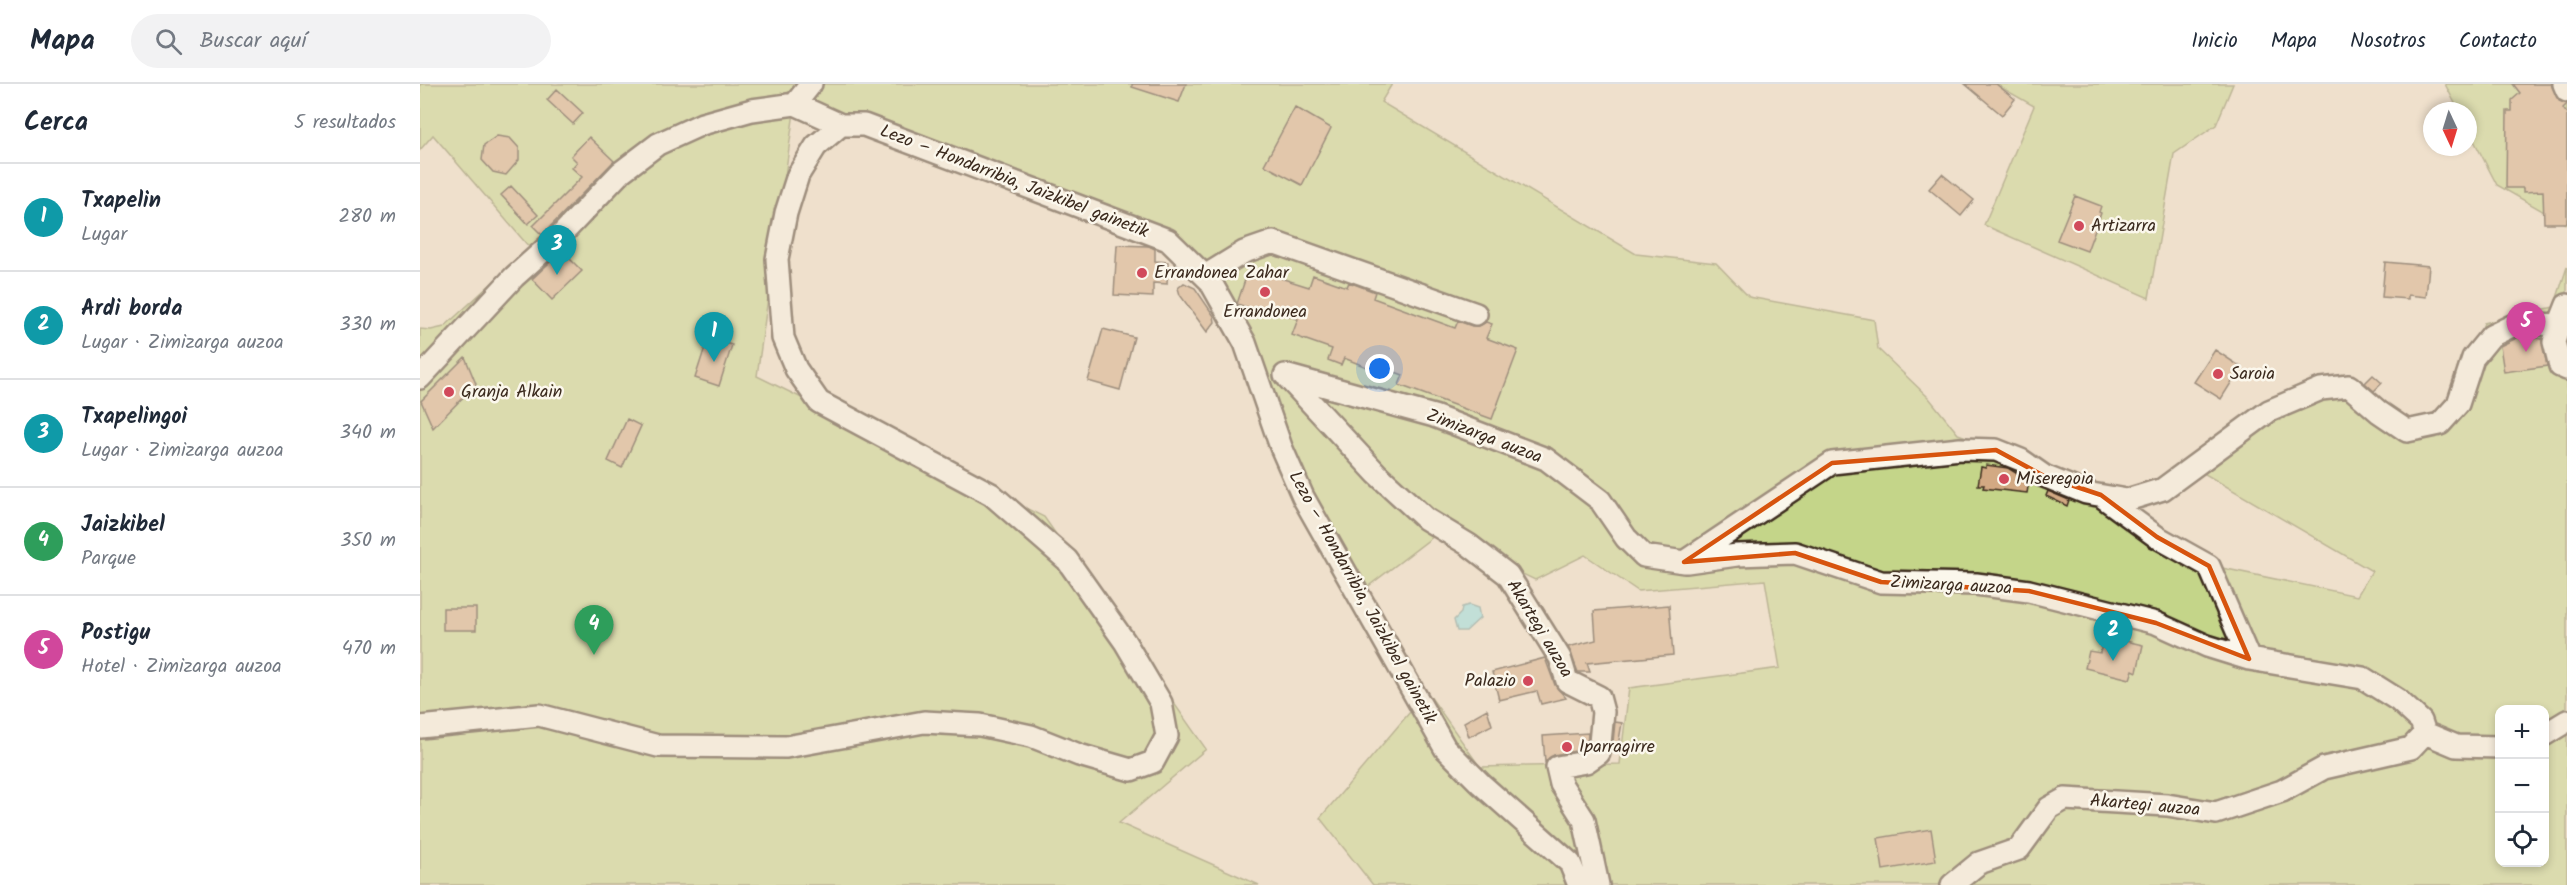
<!DOCTYPE html>
<html lang="es">
<meta charset="utf-8">
<style>
:root{--surface:#fff;--page:#f2f2f3;--text:#1f2937;--muted:#747a83;--line:#e0e1e3;--accent:#db2777}
body{margin:0;font-family:Kalam,sans-serif;background:var(--page);color:var(--text)}
.controls{position:absolute;right:18px;bottom:18px;display:grid;overflow:hidden;border-radius:12px;box-shadow:0 3px 9px #0003}
.controls button{width:54px;height:54px;display:grid;place-items:center;padding:0;border:0;border-bottom:2px solid var(--line);background:var(--surface);color:var(--text);font:30px sans-serif}
.compass{position:absolute;left:2003px;top:18px;width:54px;height:54px;border-radius:50%;background:var(--surface);box-shadow:0 3px 9px #0003;rotate:176deg}
.you{position:absolute;left:960px;top:285px;width:21px;height:21px;margin:-15px;border:4px solid #fff;border-radius:50%;background:#1a73e8;box-shadow:0 0 0 9px #1a73e833}
.badge{display:grid;place-items:center;width:39px;height:39px;border-radius:50%;background:var(--accent);color:#fff;font-size:20px;font-weight:700}
.pin{position:absolute;translate:-50% -50px;filter:drop-shadow(0 2px 3px #0008)}
.pin::after{content:'';position:absolute;top:32px;width:21px;height:18px;background:inherit;clip-path:polygon(0 0,100% 0,50% 100%)}
.list{margin:0;padding:0;list-style:none}
h2{display:flex;justify-content:space-between;align-items:center;height:78px;margin:0;padding:0 24px;font-size:26px}
h2 small{font-size:20px;font-weight:400;color:var(--muted)}
.list li{display:grid;grid-template-columns:39px 1fr auto;gap:18px;align-items:center;box-sizing:border-box;height:108px;padding:0 24px;border-top:2px solid var(--line)}
.list b{display:block;font-size:22px;white-space:nowrap}
.list p{margin:0;font-size:20px;white-space:nowrap;color:var(--muted)}
.list em{font-size:20px;font-style:normal;color:var(--muted)}
.icon{flex:none;width:33px;height:33px;fill:none;stroke:currentColor;stroke-width:2;stroke-linecap:round;stroke-linejoin:round}
.map{position:relative;flex:none;width:2147px;height:801px;overflow:hidden}
header{display:flex;align-items:center;gap:36px;box-sizing:border-box;height:84px;padding:0 30px;background:var(--surface);border-bottom:2px solid var(--line)}
header strong{font-size:28px}
nav{display:flex;gap:33px;margin-inline-start:auto;font-size:21px}
.search{width:420px;height:54px;background:var(--page);display:flex;align-items:center;gap:15px;box-sizing:border-box;padding:0 21px;border-radius:33px;color:var(--muted);font-size:22px}
main{display:flex}
aside{flex:1;background:var(--surface)}
.map>svg:first-child{display:block}
.green{fill:#c4d589;stroke:#808054;stroke-width:1.5;fill-rule:evenodd}
.water{fill:#8cdde4;stroke:#6c9595;stroke-width:1.5}
.building{fill:#d2a983;stroke:#3b2a1e;stroke-width:1.5}
.lines{fill:none;stroke-linecap:round;stroke-linejoin:round}
.minor-casing{stroke:#3b2a1e;stroke-width:26}
.minor{stroke:#fbf7ec;stroke-width:21}
.marked{fill:none;stroke:#d7540e;stroke-width:4.5;stroke-linejoin:round}
.poi-dot{fill:#d1495b;stroke:#fbf7ec;stroke-width:2}
.labels{text-anchor:middle;dominant-baseline:central;stroke-width:5;stroke-linejoin:round;paint-order:stroke}
.street-label{font-size:18px;fill:#3b2a1e;stroke:#fbf7ec}
.poi-label{font-size:18px;fill:#3b2a1e;stroke:#fbf7ec;text-anchor:start}
</style>
<header>
<strong>Mapa</strong>
<div class="search"><svg class="icon" aria-label="search" viewBox="0 0 24 24"><circle cx="10" cy="10" r="6"/><path d="M15 15l6 6"/></svg>Buscar aquí</div>
<nav><a>Inicio</a><a>Mapa</a><a>Nosotros</a><a>Contacto</a></nav>
</header>
<main>
<aside>
<h2>Cerca<small>5 resultados</small></h2>
<ul class="list">
<li><span class="badge" style="background:#0f9aa8">1</span><div><b>Txapelin</b><p>Lugar</p></div><em>280 m</em></li>
<li><span class="badge" style="background:#0f9aa8">2</span><div><b>Ardi borda</b><p>Lugar · Zimizarga auzoa</p></div><em>330 m</em></li>
<li><span class="badge" style="background:#0f9aa8">3</span><div><b>Txapelingoi</b><p>Lugar · Zimizarga auzoa</p></div><em>340 m</em></li>
<li><span class="badge" style="background:#2e9e5b">4</span><div><b>Jaizkibel</b><p>Parque</p></div><em>350 m</em></li>
<li><span class="badge" style="background:#d1479c">5</span><div><b>Postigu</b><p>Hotel · Zimizarga auzoa</p></div><em>470 m</em></li>
</ul>
</aside>
<div class="map">
<svg width="2147" height="801" viewBox="0 0 2147 801">
<rect width="100%" height="100%" fill="#efe0cc"/>
<filter id="ink" filterUnits="userSpaceOnUse"><feTurbulence type="fractalNoise" baseFrequency=".0167" numOctaves="2"/><feDisplacementMap in="SourceGraphic" scale="12" xChannelSelector="R" yChannelSelector="G"/><feConvolveMatrix kernelMatrix="1 2 1 2 8 2 1 2 1" color-interpolation-filters="sRGB"/></filter>
<g filter="url(#ink)">
<path class="green" d="M 0,0 L 972,0 L 961,18 L 1216,170 L 1296,179 L 1329,213 L 1454,236 L 1458,265 L 1509,314 L 1538,350 L 1623,380 L 1778,479 L 1937,512 L 1952,487 L 1773,383 L 1907,303 L 1995,351 L 2033,316 L 2064,239 L 2134,223 L 2147,183 L 2147,801 L 953,801 L 900,734 L 1007,608 L 1060,683 L 1200,680 L 1209,604 L 1360,584 L 1345,496 L 1218,507 L 1165,471 L 1115,496 L 1018,449 L 938,510 L 776,174 L 375,21 L 337,292 L 624,433 L 786,665 L 699,739 L 839,801 L 0,801 L 0,245 L 11,246 L 24,243 L 110,164 L 13,51 L 0,66 ZM 2080,626 L 2124,626 L 2124,778 L 2080,778 Z
M 1575,0 L 1813,0 L 1796,41 L 1754,70 L 1729,214 L 1564,141 L 1614,22 Z
M 2025,0 L 2139,0 L 2147,13 L 2147,141 L 2077,101 L 2048,45 L 2048,27 L 2039,27 Z"/>
<path class="water" d="M 1049,521 L 1058,524 L 1060,534 L 1046,547 L 1037,547 L 1034,536 L 1041,529 L 1042,523 Z"/>
<path class="building" d="M 712,0 L 766,0 L 759,18 L 712,3 Z
M 1545,0 L 1576,0 L 1595,15 L 1582,31 Z
M 2093,0 L 2131,0 L 2139,17 L 2147,20 L 2143,24 L 2147,30 L 2147,139 L 2124,139 L 2123,107 L 2103,108 L 2103,104 L 2086,104 L 2087,27 L 2092,27 L 2092,16 L 2100,9 Z
M 137,5 L 163,29 L 153,40 L 127,16 Z
M 875,23 L 911,44 L 882,101 L 844,81 Z
M 77,52 L 90,54 L 99,64 L 99,76 L 86,91 L 73,88 L 62,76 L 64,61 Z
M 169,53 L 194,77 L 122,151 L 113,142 L 162,93 L 152,84 L 157,78 L 151,72 Z
M 1522,90 L 1554,116 L 1541,132 L 1509,105 Z
M 91,102 L 118,131 L 108,140 L 81,111 Z
M 1655,112 L 1681,122 L 1679,128 L 1681,129 L 1667,167 L 1637,156 Z
M 697,161 L 729,162 L 735,165 L 735,177 L 748,178 L 747,200 L 733,199 L 733,213 L 694,211 Z
M 142,167 L 162,187 L 132,216 L 112,195 Z
M 1965,178 L 2009,182 L 2006,213 L 1988,211 L 1988,215 L 1962,213 Z
M 829,184 L 889,203 L 893,191 L 927,203 L 929,198 L 955,208 L 953,214 L 1035,244 L 1038,237 L 1052,242 L 1059,242 L 1066,238 L 1072,240 L 1066,254 L 1098,266 L 1072,335 L 979,301 L 983,291 L 951,279 L 949,284 L 924,274 L 921,281 L 908,276 L 912,265 L 872,251 L 878,235 L 843,224 L 842,228 L 817,220 Z
M 764,199 L 775,204 L 794,232 L 795,238 L 787,248 L 760,211 L 758,204 Z
M 683,245 L 714,253 L 700,306 L 668,297 Z
M 2101,252 L 2122,255 L 2127,282 L 2084,288 L 2080,262 Z
M 288,254 L 312,261 L 299,302 L 275,294 Z
M 1795,266 L 1821,283 L 1801,315 L 1774,298 Z
M 45,273 L 56,300 L 13,344 L 1,317 Z
M 1953,291 L 1962,299 L 1954,307 L 1945,299 Z
M 207,335 L 221,342 L 202,384 L 188,377 Z
M 1566,381 L 1588,384 L 1609,397 L 1607,409 L 1563,404 L 1564,401 L 1558,401 L 1561,383 L 1566,384 Z
M 1628,407 L 1649,416 L 1647,422 L 1626,412 Z
M 1249,521 L 1253,571 L 1167,579 L 1170,588 L 1158,588 L 1148,563 L 1176,556 L 1174,527 Z
M 23,524 L 56,524 L 56,546 L 23,546 Z
M 1684,552 L 1723,561 L 1717,588 L 1713,586 L 1710,595 L 1665,584 L 1669,567 L 1680,569 Z
M 1125,574 L 1135,601 L 1146,614 L 1121,620 L 1117,607 L 1079,616 L 1072,588 Z
M 1067,625 L 1072,641 L 1049,653 L 1044,638 Z
M 1195,638 L 1202,639 L 1197,668 L 1192,668 Z
M 1168,649 L 1167,662 L 1161,666 L 1134,671 L 1125,678 L 1123,652 Z
M 1511,745 L 1516,777 L 1463,786 L 1458,754 Z"/>
<g class="lines">
<g class="minor-casing">
<path id="minor" d="M 391,0 L 375,20 L 421,41
M 2144,0 L 2147,7
M 785,192 L 824,168 L 853,158 L 1056,230
M 2139,241 L 2134,258 L 2140,282 L 2147,285
M 865,291 L 1014,332 L 1126,375 L 1180,416 L 1206,454 L 1224,472 L 1264,478 L 1412,379 L 1540,365 L 1576,366 L 1601,376 L 1624,392 L 1666,409 L 1707,416 L 1743,405 L 1849,327 L 1901,305 L 1929,302 L 1959,328 L 1987,347 L 2020,340 L 2038,320 L 2053,274 L 2071,252 L 2098,239 L 2139,241 L 2147,221
M 0,294 L 94,193 L 142,150 L 201,88 L 238,60 L 282,40 L 332,26 L 375,20
M 868,294 L 957,390 L 1006,435 L 1049,461 L 1088,491 L 1140,574 L 1147,597 L 1179,613 L 1183,628 L 1179,669 L 1166,678 L 1137,683 L 1141,700 L 1164,736 L 1178,801
M 1684,414 L 1737,453 L 1789,482 L 1829,575
M 1267,478 L 1317,471 L 1375,469 L 1461,498 L 1556,500 L 1609,507 L 1736,539 L 1787,562 L 1829,575 L 1943,594 L 1978,616 L 2001,637 L 2005,649
M 0,643 L 119,631 L 238,662 L 366,663 L 504,638 L 560,641 L 611,652 L 659,671 L 711,686 L 733,678 L 747,652 L 741,619 L 705,558 L 647,476 L 571,410 L 399,318 L 376,285 L 363,254 L 357,175 L 366,129 L 378,91 L 396,62 L 421,41 L 444,41 L 748,156 L 790,197 L 825,259 L 861,363 L 883,413 L 1025,664 L 1061,700 L 1150,779 L 1159,801
M 2005,649 L 2036,662 L 2080,663
M 2124,651 L 2147,637
M 1532,801 L 1559,779 L 1599,765 L 1629,724 L 1645,715 L 1747,721 L 1796,729 L 1862,707 L 1904,684 L 1991,664 L 2005,649"/>
</g>
<use href="#minor" class="minor"/>
</g>
</g>
<path d="M0 0H2147V801H0ZM 1576,366 L 1624,392 L 1681,411 L 1737,453 L 1789,482 L 1829,575 L 1736,539 L 1609,507 L 1461,498 L 1375,469 L 1264,478 L 1412,379 Z" fill="#efe0cc" fill-opacity=".55" fill-rule="evenodd"/>
<path class="marked" d="M 1576,366 L 1624,392 L 1681,411 L 1737,453 L 1789,482 L 1829,575 L 1736,539 L 1609,507 L 1461,498 L 1375,469 L 1264,478 L 1412,379 Z"/>
<g class="poi-dot">
<circle cx="1659" cy="142" r="6"/>
<circle cx="722" cy="189" r="6"/>
<circle cx="845" cy="208" r="6"/>
<circle cx="1798" cy="290" r="6"/>
<circle cx="29" cy="308" r="6"/>
<circle cx="1584" cy="395" r="6"/>
<circle cx="1108" cy="597" r="6"/>
<circle cx="1147" cy="663" r="6"/>
</g>
<g class="labels">
<g class="street-label">
<text transform="translate(594 98) rotate(21)">Lezo – Hondarribia, Jaizkibel gainetik</text>
<text transform="translate(1064 353) rotate(21)">Zimizarga auzoa</text>
<text transform="translate(1531 502) rotate(3)">Zimizarga auzoa</text>
<text transform="translate(942 514) rotate(61)">Lezo – Hondarribia, Jaizkibel gainetik</text>
<text transform="translate(1119 545) rotate(59)">Akartegi auzoa</text>
<text transform="translate(1725 722) rotate(5)">Akartegi auzoa</text>
</g>
<g class="poi-label">
<text x="1671" y="142">Artizarra</text>
<text x="734" y="189">Errandonea Zahar</text>
<text x="845" y="228" text-anchor="middle">Errandonea</text>
<text x="1810" y="290">Saroia</text>
<text x="41" y="308">Granja Alkain</text>
<text x="1596" y="395">Miseregoia</text>
<text x="1096" y="597" text-anchor="end">Palazio</text>
<text x="1159" y="663">Iparragirre</text>
</g>
</g>
</svg>
<div class="controls">
<button>+</button>
<button>−</button>
<button><svg class="icon" aria-label="locate" viewBox="0 0 24 24"><circle cx="12" cy="12" r="6"/><path d="M12 2v4M12 18v4M2 12h4M18 12h4"/></svg></button>
</div>
<svg class="compass" viewBox="-18 -18 36 36"><path d="M0-13l5 13h-10z" fill="#e53935"/><path d="M0 13l5-13h-10z" fill="#747a83"/></svg>
<div class="you"></div>
<div class="pin badge" style="left:294px;top:278px;background:#0f9aa8">1</div>
<div class="pin badge" style="left:1693px;top:577px;background:#0f9aa8">2</div>
<div class="pin badge" style="left:137px;top:191px;background:#0f9aa8">3</div>
<div class="pin badge" style="left:174px;top:571px;background:#2e9e5b">4</div>
<div class="pin badge" style="left:2106px;top:268px;background:#d1479c">5</div>
</div>
</main>
